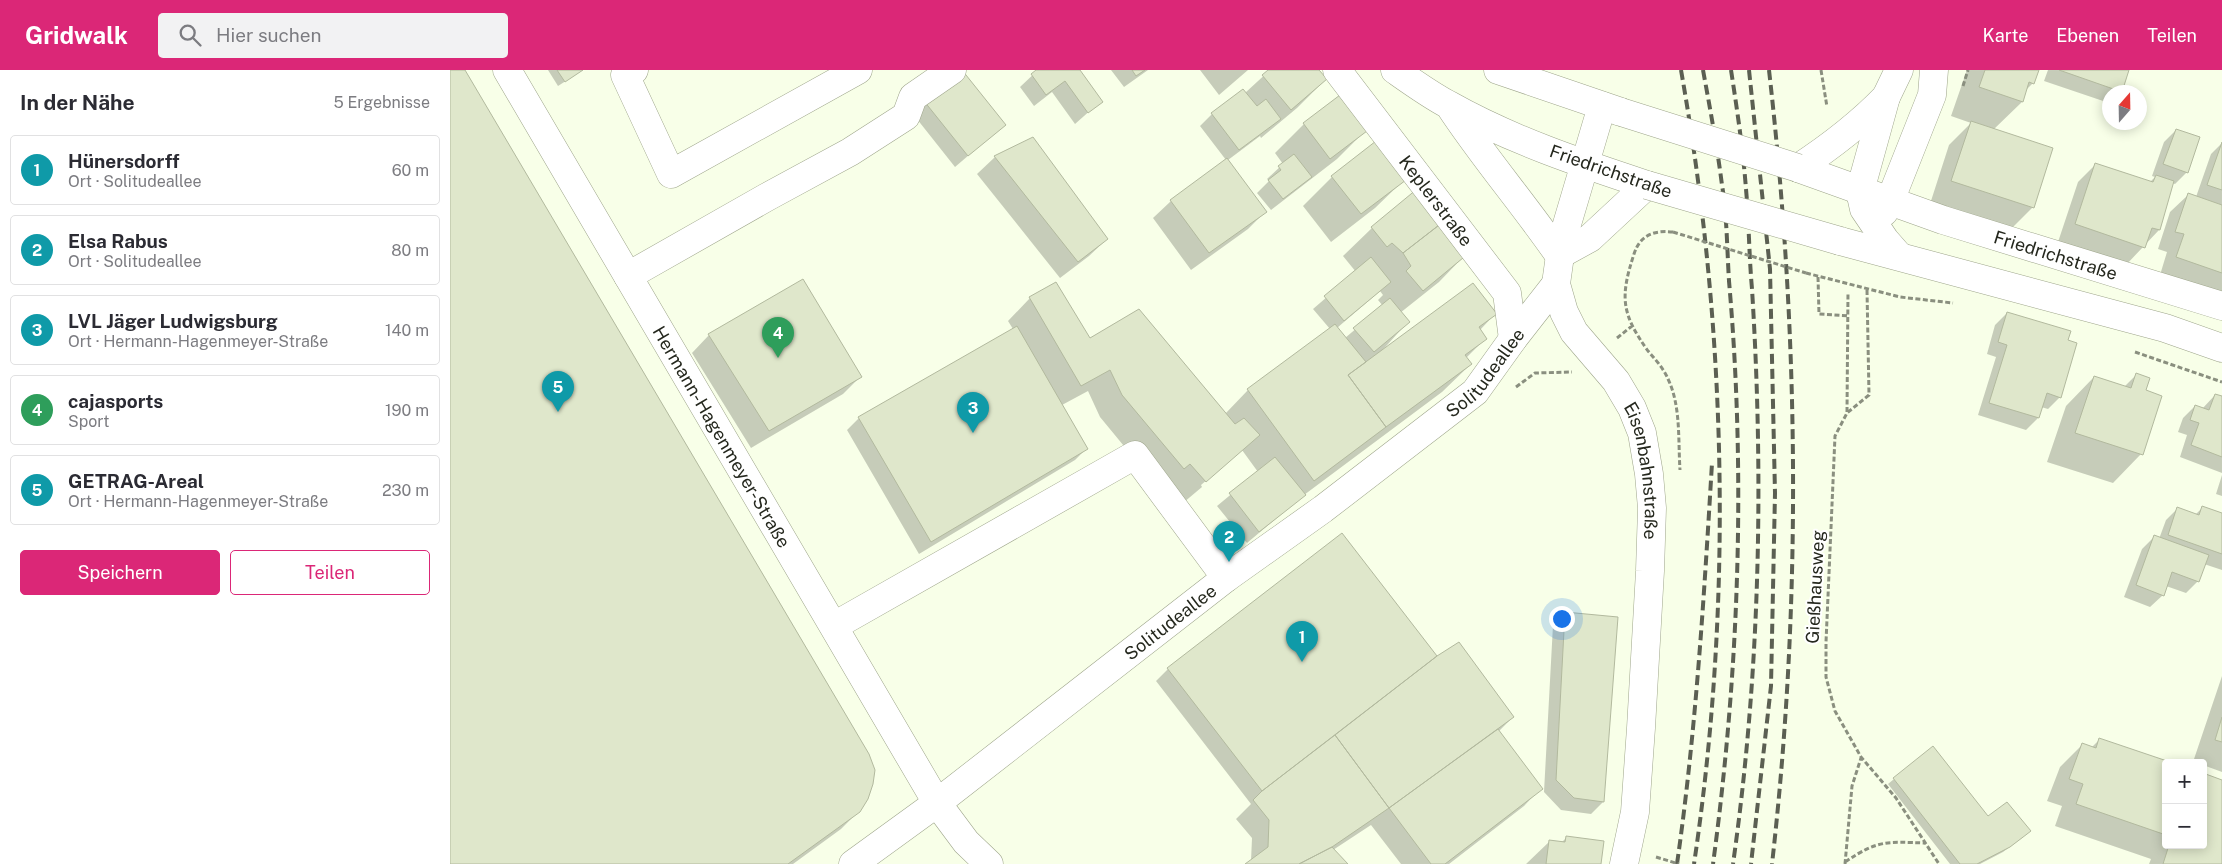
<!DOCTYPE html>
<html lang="de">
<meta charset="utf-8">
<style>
:root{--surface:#fff;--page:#f2f2f3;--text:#2b2b33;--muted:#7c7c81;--line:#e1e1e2;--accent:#db2777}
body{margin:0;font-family:"Public Sans",sans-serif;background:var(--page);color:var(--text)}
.controls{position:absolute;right:15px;bottom:15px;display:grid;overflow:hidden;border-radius:5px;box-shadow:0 2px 12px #0003}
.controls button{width:45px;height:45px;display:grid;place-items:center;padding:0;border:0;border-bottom:1px solid var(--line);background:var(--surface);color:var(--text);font:25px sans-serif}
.compass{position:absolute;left:1652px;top:15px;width:45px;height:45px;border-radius:50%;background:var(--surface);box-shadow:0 2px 12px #0003;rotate:20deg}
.you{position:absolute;left:1111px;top:548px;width:18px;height:18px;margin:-12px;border:4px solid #fff;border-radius:50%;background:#1a73e8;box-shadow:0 0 0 8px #1a73e833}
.badge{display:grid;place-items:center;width:32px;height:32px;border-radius:50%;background:var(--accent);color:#fff;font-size:16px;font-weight:700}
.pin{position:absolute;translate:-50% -41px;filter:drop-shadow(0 1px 2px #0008)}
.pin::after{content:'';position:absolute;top:26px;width:18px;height:15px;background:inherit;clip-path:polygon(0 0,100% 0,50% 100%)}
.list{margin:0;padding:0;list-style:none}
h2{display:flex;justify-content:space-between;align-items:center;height:65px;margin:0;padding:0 20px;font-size:21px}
h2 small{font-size:16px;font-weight:400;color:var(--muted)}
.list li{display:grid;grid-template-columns:32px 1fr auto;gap:15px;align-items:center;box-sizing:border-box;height:70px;margin:0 10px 10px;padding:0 10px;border:1px solid var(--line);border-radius:5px}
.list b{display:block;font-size:19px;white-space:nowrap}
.list p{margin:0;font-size:16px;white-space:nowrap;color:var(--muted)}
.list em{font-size:16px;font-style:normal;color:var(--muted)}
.actions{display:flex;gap:10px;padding:15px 20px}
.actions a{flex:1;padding:11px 0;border:1px solid var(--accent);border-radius:5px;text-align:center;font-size:18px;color:var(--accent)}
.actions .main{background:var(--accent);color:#fff}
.icon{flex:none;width:28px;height:28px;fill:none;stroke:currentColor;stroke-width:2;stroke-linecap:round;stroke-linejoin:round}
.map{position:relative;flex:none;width:1772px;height:794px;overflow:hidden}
header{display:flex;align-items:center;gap:30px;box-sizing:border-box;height:70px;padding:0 25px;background:var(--accent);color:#fff}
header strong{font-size:24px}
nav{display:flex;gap:28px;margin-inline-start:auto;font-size:18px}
.search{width:350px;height:45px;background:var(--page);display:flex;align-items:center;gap:12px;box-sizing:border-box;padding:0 18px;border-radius:5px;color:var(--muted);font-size:19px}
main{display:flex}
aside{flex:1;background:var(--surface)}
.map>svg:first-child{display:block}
.shadow{fill:#0003;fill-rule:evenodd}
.building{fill:#dfe7cb;stroke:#b2b99e}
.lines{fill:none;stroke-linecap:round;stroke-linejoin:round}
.minor-casing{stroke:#9ea58b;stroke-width:29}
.major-casing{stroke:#9ea58b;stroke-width:29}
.path{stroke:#8a8f7f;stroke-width:3;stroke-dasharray:5 2.5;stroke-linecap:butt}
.minor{stroke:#fff;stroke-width:28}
.major{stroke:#fff;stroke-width:28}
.rail{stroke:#5b5f52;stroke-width:4;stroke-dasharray:10 5;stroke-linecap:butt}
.major-bridge-casing{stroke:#9ea58b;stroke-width:29;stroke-linecap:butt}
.path-bridge{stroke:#8a8f7f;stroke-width:3;stroke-dasharray:5 2.5;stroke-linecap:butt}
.major-bridge{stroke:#fff;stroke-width:28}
.labels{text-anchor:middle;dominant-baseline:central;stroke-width:4;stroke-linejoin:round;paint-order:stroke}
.street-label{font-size:18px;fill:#25281e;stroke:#fff}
</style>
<header>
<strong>Gridwalk</strong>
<div class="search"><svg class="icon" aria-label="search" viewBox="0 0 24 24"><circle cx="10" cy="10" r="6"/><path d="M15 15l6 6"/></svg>Hier suchen</div>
<nav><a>Karte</a><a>Ebenen</a><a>Teilen</a></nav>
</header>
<main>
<aside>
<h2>In der Nähe<small>5 Ergebnisse</small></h2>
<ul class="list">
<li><span class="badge" style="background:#0f9aa8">1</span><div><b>Hünersdorff</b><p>Ort · Solitudeallee</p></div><em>60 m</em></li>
<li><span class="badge" style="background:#0f9aa8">2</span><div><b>Elsa Rabus</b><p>Ort · Solitudeallee</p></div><em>80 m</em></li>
<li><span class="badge" style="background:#0f9aa8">3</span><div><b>LVL Jäger Ludwigsburg</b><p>Ort · Hermann-Hagenmeyer-Straße</p></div><em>140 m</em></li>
<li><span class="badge" style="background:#2e9e5b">4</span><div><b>cajasports</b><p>Sport</p></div><em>190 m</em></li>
<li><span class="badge" style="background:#0f9aa8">5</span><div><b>GETRAG-Areal</b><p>Ort · Hermann-Hagenmeyer-Straße</p></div><em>230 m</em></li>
</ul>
<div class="actions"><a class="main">Speichern</a><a>Teilen</a></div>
</aside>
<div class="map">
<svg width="1772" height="794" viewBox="0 0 1772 794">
<rect width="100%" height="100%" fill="#f8ffe8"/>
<path class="shadow" d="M 0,0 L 14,0 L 409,741 L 391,759 L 343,794 L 0,794 Z
M 98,0 L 133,0 L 108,16 Z
M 588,0 L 628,0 L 651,31 L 625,54 L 602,22 L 584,36 L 570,17 Z
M 661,0 L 698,0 L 674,17 Z
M 750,0 L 798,0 L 769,25 Z
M 820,0 L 868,0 L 876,9 L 847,38 L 811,68 L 810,66 L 778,90 L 815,142 L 798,159 L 741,200 L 703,148 L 721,131 L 776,90 L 750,56 L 762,44 L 795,23 Z
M 1517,0 L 1588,0 L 1583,13 L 1575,21 L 1572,32 L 1543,60 L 1602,79 L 1582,138 L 1560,160 L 1480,134 L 1499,75 L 1521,53 L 1501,46 Z
M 1598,0 L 1678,0 L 1671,21 L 1660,22 L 1659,33 L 1594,11 Z
M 890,27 L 915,61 L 887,89 L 821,140 L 807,123 L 819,111 L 817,109 L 833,94 L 825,83 L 854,54 Z
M 474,32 L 554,55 L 505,97 L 463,44 Z
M 1726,60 L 1737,102 L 1725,114 L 1722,113 L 1709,160 L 1676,195 L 1608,172 L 1628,112 L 1646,94 L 1700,112 L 1705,107 L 1702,106 L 1714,72 Z
M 1772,73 L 1772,226 L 1710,205 L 1717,182 L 1708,179 L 1720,142 L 1738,125 L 1746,127 L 1761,84 Z
M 545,87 L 657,169 L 639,186 L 610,208 L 527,104 Z
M 882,107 L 954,110 L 925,138 L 881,172 L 853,136 Z
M 922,158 L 1017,183 L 989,212 L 950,243 L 958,252 L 928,285 L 1045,244 L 1030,260 L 1036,268 L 1016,288 L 1021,294 L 992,322 L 854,425 L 797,473 L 767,436 L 808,402 L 792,380 L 751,415 L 752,417 L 733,433 L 711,421 L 650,347 L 638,321 L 612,335 L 637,378 L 625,390 L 469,484 L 397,360 L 409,348 L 563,259 L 558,251 L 580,228 L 639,269 L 775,344 L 798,320 L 880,259 L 863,239 L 906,202 L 893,186 ZM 930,221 L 933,225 L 928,230 L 933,236 L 895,268 L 887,258 Z
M 1557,243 L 1610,327 L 1598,339 L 1591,337 L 1588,348 L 1576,360 L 1528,345 L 1546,287 L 1537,284 L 1545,255 Z
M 259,265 L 410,307 L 393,324 L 301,378 L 242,283 Z
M 1686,305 L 1694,321 L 1691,384 L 1663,413 L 1597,392 L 1616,336 L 1644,307 L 1674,317 Z
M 1765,325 L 1772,327 L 1772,403 L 1730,387 L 1737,365 L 1728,362 L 1733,348 L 1745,336 L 1752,339 Z
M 1772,405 L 1772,426 L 1766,424 Z
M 1728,438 L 1745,445 L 1752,438 L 1772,445 L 1772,500 L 1754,494 L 1748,511 L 1736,523 L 1716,516 L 1713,525 L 1700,537 L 1674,527 L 1692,479 L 1704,467 L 1709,469 L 1716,450 Z
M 892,465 L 987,587 L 1063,647 L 1048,662 L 1091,718 L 1074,736 L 999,794 L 951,794 L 921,755 L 883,780 L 896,794 L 797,794 L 801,791 L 802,768 L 786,749 L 801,734 L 706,611 L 718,599 Z
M 1115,543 L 1167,548 L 1153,732 L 1141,744 L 1111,740 L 1094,722 L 1103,555 Z
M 1772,606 L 1772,702 L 1753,695 L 1753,693 L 1743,692 Z
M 1650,669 L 1716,693 L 1716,775 L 1753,775 L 1772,711 L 1772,794 L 1699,794 L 1701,789 L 1605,756 L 1612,736 L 1597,731 L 1610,697 L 1633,674 L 1641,678 Z
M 1483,677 L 1538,748 L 1573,767 L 1553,782 L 1530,794 L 1500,794 L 1438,714 Z
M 1116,768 L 1150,794 L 1076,794 L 1100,771 L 1111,773 Z"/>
<path class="building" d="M 0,0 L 15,0 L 419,684 L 425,700 L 423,714 L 418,729 L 410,742 L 338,794 L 0,794 Z
M 107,0 L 133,0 L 115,12 Z
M 512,0 L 556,55 L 518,86 L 474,31 Z
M 586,0 L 630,0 L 653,32 L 638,43 L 615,11 L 596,25 L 581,4 Z
M 682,0 L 695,0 L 686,6 Z
M 818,0 L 869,0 L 877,9 L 841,40 L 812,5 Z
M 1535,0 L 1589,0 L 1584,14 L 1579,12 L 1573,32 L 1529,17 Z
M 1609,0 L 1679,0 L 1672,22 Z
M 793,19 L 807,36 L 816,29 L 831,49 L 789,80 L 761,43 Z
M 890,25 L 917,61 L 880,89 L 853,53 Z
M 1521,51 L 1603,78 L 1584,138 L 1501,111 Z
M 1726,59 L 1750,67 L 1738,103 L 1713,94 Z
M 583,67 L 658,169 L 628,192 L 544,86 Z
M 926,71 L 956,110 L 911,144 L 881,106 Z
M 1772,72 L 1772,120 L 1757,115 Z
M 844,84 L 862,107 L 833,129 L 818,110 L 831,100 L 828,96 Z
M 777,88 L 817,142 L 759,183 L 720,130 Z
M 1645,93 L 1703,112 L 1706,105 L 1724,111 L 1710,160 L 1702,158 L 1695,178 L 1625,154 Z
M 967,119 L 993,152 L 953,183 L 942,173 L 937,177 L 921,157 Z
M 1738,123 L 1772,135 L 1772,203 L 1726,187 L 1734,164 L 1725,162 Z
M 993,152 L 1019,183 L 973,221 L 956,201 L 961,196 L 953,183 Z
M 921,187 L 941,212 L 894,251 L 874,226 Z
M 353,209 L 412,307 L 319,361 L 258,264 Z
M 606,212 L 640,268 L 689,239 L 785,354 L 794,348 L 810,365 L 756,412 L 740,394 L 734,399 L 672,325 L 660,300 L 631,316 L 579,227 Z
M 1023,213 L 1047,244 L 1029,257 L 1037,269 L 1015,285 L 1022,294 L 936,357 L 898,305 Z
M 940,228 L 960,252 L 924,282 L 903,258 Z
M 1557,242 L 1621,261 L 1618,270 L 1627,273 L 1611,328 L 1597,323 L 1589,348 L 1539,333 L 1557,275 L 1548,272 Z
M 885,254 L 916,292 L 898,305 L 936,357 L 864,411 L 797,319 Z
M 567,256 L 638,379 L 481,472 L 408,347 Z
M 1686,303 L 1700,308 L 1696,320 L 1712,326 L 1693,385 L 1625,363 L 1644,306 L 1681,318 Z
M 1765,324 L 1772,326 L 1772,387 L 1741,375 L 1749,353 L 1740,350 L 1745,335 L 1759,340 Z
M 825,387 L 856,425 L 809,462 L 779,423 Z
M 1752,436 L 1772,443 L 1772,484 L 1718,465 L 1727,437 L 1749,445 Z
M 892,463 L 987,586 L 812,721 L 717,598 Z
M 1704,465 L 1759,485 L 1749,512 L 1722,502 L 1714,526 L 1686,515 Z
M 1115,542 L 1168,547 L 1154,732 L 1124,728 L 1106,710 Z
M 1009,572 L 1064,647 L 939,738 L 885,665 L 987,586 Z
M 1772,647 L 1772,672 L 1765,670 Z
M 1048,659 L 1093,719 L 995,794 L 981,794 L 939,738 Z
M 885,665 L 939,738 L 882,777 L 849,794 L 795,794 L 818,777 L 819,750 L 803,730 L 812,721 Z
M 1649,668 L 1723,693 L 1716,693 L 1716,765 L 1626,734 L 1633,714 L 1619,709 L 1632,673 L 1646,678 Z
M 1483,676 L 1538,746 L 1557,732 L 1581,761 L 1560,777 L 1527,794 L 1510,794 L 1443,708 Z
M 1753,703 L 1772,710 L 1772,794 L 1713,794 L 1719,775 L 1753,775 Z
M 1116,766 L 1154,771 L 1151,794 L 1096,794 L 1099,770 L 1115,772 Z
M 882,777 L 898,794 L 849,794 Z"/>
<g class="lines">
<g class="minor-casing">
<g id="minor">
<path id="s1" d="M 57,0 L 487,733 L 516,772 L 539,794"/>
<path d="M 184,0 L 175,5 L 221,104 L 408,0"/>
<path id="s2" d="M 887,0 L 1057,223 L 1063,269"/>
<path id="s3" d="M 1152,36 L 1112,171 L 1106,214 L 1114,242 L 1124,262 L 1166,311 L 1182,338 L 1192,363 L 1199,404 L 1202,438 L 1200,501 L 1191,658 L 1185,742 L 1174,794"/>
<path d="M 1348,98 C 1380,77 1409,55 1436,27"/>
<path d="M 1425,149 L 1434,142 L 1440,131 L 1482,25 L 1484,0"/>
<path d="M 1449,186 L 1435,170 L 1414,139 L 1410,121 L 1436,27 L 1449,0"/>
<path d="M 178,206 L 317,127 L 400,82 L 456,46 L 463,27 L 502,0"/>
<path d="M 384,556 L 685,385 L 776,508"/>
<path id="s4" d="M 403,794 L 487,733 L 776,508 L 873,439 L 1025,322 L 1063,269 L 1106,214"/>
</g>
</g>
<g class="major-casing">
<g id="major">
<path d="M 945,0 C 962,12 980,25 999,35 C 1061,70 1130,93 1197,115 L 1140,168 L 1109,185 C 1074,134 1033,87 999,35"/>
<path d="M 1048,0 L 1171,42"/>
<path id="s5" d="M 1348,98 L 1493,150 L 1772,236"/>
<path d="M 1390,171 L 1715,258 L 1772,278"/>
</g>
</g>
<path class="path" d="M 1371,0 L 1377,37
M 1513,16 L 1518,0
M 1223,162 C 1204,160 1190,165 1184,184 C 1170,227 1171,243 1198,281 C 1205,289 1214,299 1218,309 C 1231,336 1228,370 1230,400
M 1356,203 L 1450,227 L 1503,233
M 1368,207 L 1369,244 L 1399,246
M 1417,220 L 1419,325 L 1397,343 L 1385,366 L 1376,572 L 1376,607 L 1385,641 L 1411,687 L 1446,728 L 1489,794
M 1167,268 L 1182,256
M 1685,282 L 1772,312
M 1066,317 L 1085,303 L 1122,302
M 1397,342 L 1398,222
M 1395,792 C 1429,769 1437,772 1476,773
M 1395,794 L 1402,716 L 1411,688"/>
<use href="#minor" class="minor"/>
<use href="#major" class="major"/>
<path class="rail" d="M 1231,0 C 1277,261 1283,532 1244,794
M 1253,0 C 1260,38 1267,76 1272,115 C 1277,146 1277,179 1279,211 C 1296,405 1289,601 1263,794
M 1281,0 C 1287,39 1293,79 1296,119 C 1299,152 1299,186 1302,219 C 1314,411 1310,603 1283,794
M 1299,0 L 1320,199 L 1325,423 L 1321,616 L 1301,794
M 1319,0 C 1349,264 1352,530 1322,794
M 1227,794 C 1246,661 1254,527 1262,393"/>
<g class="major-bridge-casing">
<path id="major-bridge" d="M 1171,42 L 1348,98
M 1197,115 L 1390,171"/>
</g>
<path class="path-bridge" d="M 1223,162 L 1356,203
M 1206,787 L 1229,794"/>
<use href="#major-bridge" class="major-bridge"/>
</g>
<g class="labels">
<g class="street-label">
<text transform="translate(1161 101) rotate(19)">Friedrichstraße</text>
<text stroke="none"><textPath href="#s2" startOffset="164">Keplerstraße</textPath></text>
<text stroke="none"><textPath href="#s5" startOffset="272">Friedrichstraße</textPath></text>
<text stroke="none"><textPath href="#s4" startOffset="802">Solitudeallee</textPath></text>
<text stroke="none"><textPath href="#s1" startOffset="425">Hermann-Hagenmeyer-Straße</textPath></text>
<text stroke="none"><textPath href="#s3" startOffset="396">Eisenbahnstraße</textPath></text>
<text transform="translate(1365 517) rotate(-87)">Gießhausweg</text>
<text stroke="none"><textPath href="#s4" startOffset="399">Solitudeallee</textPath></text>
</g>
</g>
</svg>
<div class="controls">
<button>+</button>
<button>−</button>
</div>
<svg class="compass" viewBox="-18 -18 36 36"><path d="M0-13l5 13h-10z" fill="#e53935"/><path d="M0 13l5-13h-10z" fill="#7c7c81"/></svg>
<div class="you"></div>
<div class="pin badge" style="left:852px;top:592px;background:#0f9aa8">1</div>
<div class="pin badge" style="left:779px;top:492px;background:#0f9aa8">2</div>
<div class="pin badge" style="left:523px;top:363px;background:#0f9aa8">3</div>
<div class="pin badge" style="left:328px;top:288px;background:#2e9e5b">4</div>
<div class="pin badge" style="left:108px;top:342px;background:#0f9aa8">5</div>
</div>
</main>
